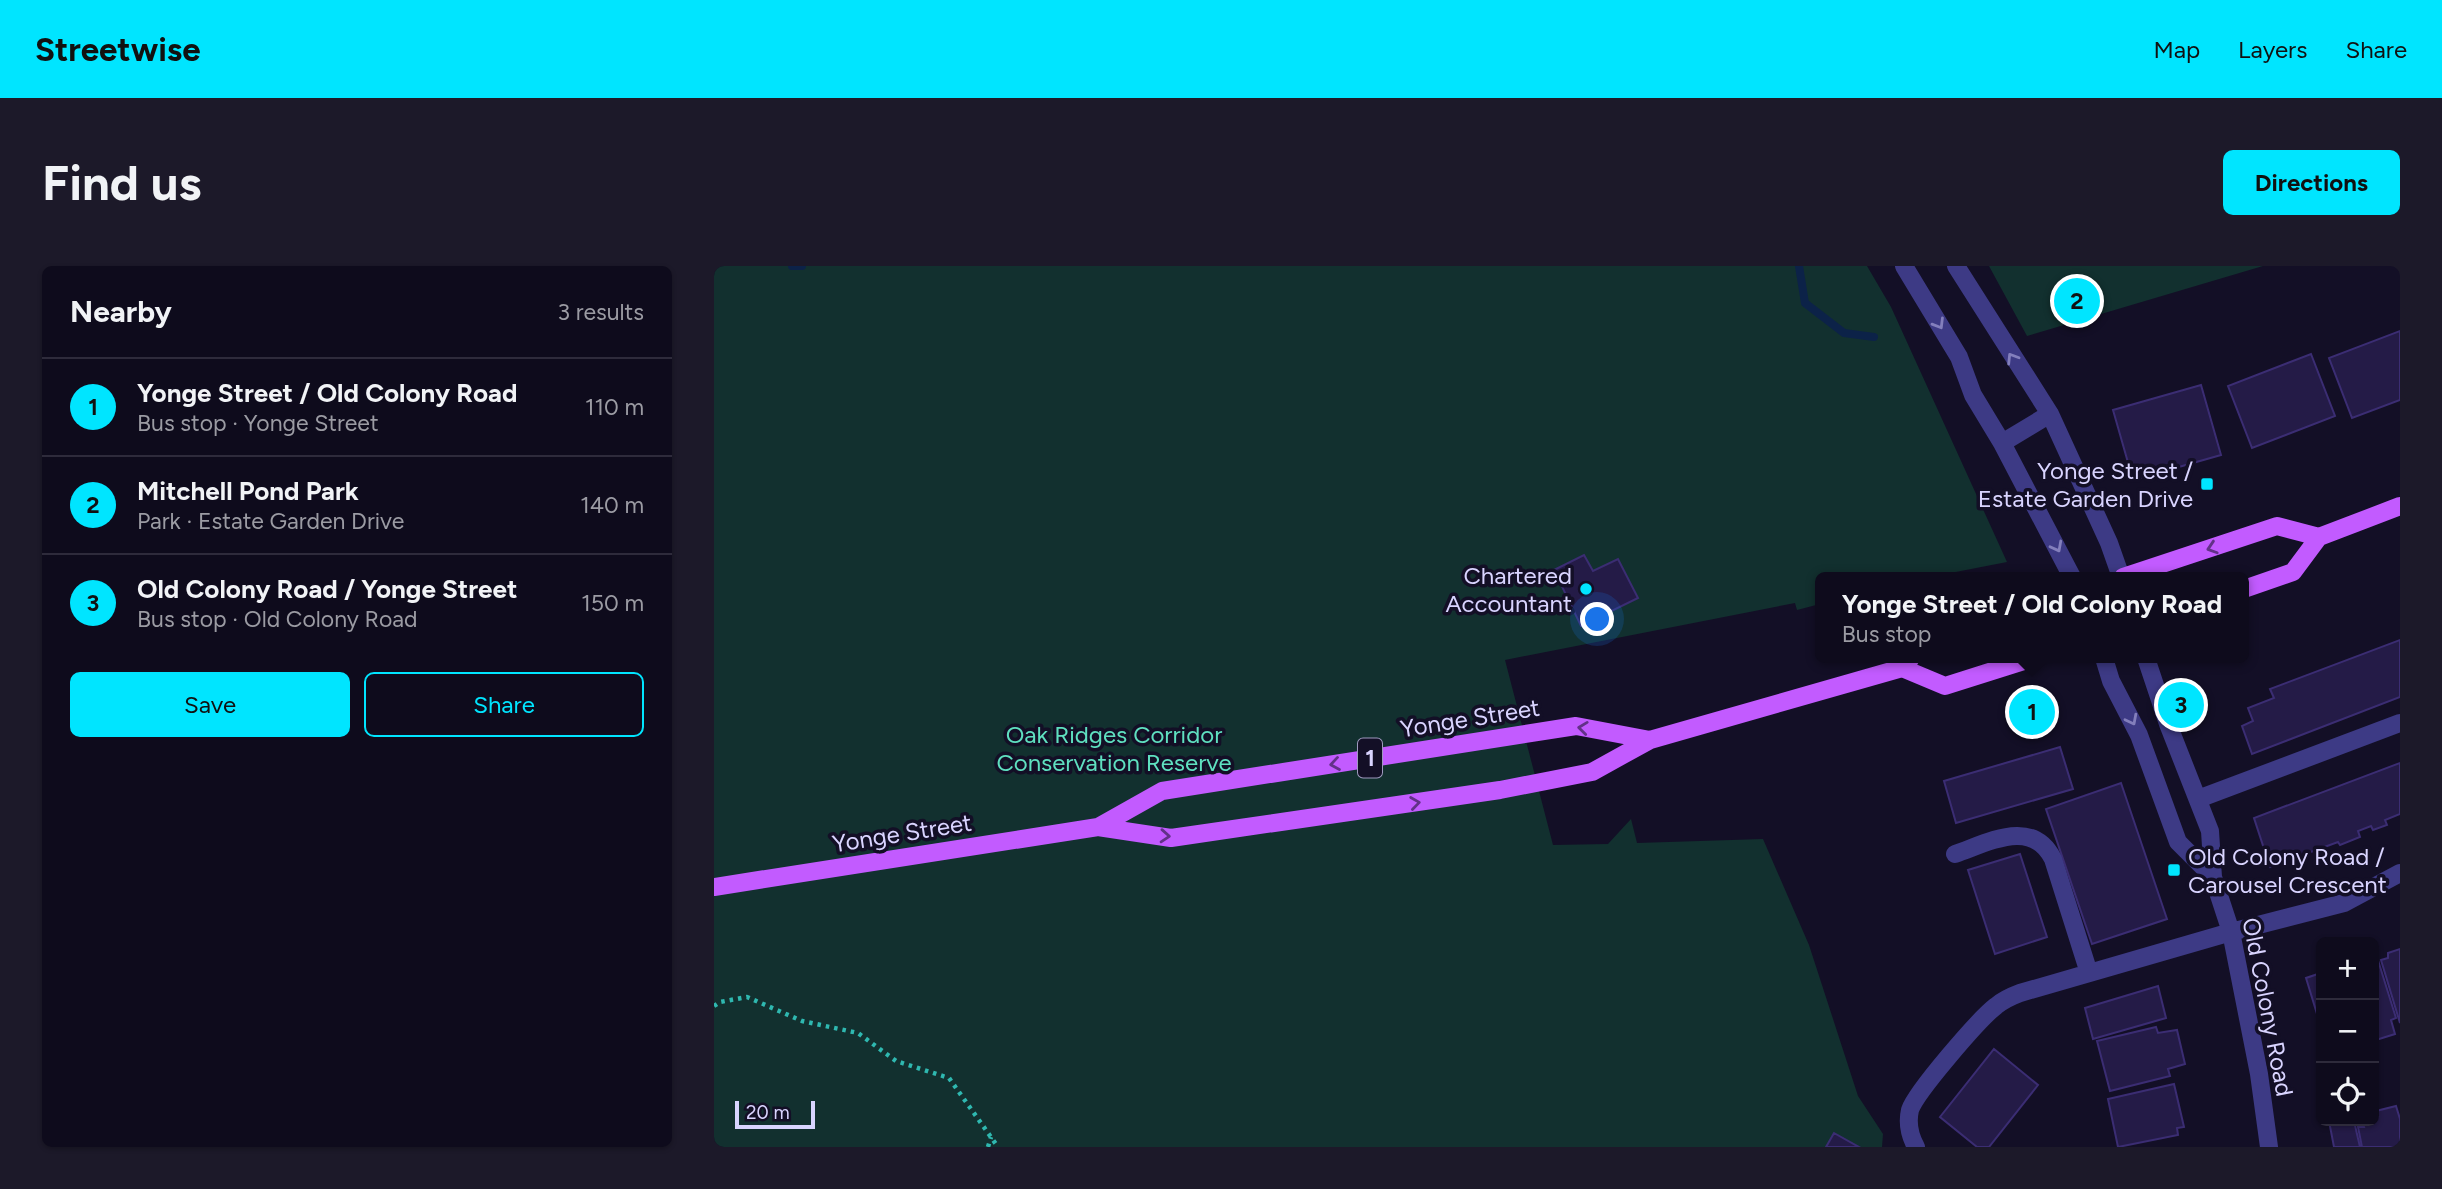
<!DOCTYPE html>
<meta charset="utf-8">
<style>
:root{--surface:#0e0b1c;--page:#1c1929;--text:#f1f3f6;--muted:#9b9ba3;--line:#2e2b3b;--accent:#00e5ff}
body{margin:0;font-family:Figtree,sans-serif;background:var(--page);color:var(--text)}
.controls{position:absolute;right:21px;bottom:21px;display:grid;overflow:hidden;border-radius:10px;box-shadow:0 2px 5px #0004}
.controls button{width:63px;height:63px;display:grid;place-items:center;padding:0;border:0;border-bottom:2px solid var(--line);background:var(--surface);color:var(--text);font:35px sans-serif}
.scale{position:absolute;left:21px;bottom:18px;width:80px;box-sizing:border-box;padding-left:7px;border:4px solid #d9d4ff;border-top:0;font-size:19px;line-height:24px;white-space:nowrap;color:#d9d4ff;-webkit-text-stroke:5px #130f26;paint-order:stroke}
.you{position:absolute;left:884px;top:354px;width:24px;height:24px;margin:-18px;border:5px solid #fff;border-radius:50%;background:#1a73e8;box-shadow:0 0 0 10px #1a73e833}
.badge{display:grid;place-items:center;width:46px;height:46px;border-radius:50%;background:var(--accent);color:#111;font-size:23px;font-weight:700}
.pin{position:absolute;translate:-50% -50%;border:4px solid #fff;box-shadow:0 2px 7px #0006}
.popup{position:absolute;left:1101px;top:306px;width:434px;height:91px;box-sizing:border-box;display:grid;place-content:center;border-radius:10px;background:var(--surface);filter:drop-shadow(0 2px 5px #0005);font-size:23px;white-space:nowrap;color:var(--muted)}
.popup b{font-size:26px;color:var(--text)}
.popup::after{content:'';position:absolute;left:50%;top:100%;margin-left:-14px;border:14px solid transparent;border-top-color:var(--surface)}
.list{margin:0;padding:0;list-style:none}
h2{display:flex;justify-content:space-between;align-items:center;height:91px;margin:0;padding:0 28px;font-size:30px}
h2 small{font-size:23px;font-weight:400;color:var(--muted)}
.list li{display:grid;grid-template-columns:46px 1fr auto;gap:21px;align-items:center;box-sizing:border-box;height:98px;padding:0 28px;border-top:2px solid var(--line)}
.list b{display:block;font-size:26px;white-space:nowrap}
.list p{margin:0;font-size:23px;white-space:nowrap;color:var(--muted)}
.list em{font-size:23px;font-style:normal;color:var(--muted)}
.actions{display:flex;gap:14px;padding:21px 28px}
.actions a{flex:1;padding:16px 0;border:2px solid var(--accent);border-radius:10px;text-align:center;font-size:24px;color:var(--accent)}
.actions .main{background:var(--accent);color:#111}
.icon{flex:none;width:38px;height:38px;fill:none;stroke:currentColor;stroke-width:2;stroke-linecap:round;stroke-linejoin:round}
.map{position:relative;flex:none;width:1686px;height:881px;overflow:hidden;border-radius:10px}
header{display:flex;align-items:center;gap:42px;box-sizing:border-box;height:98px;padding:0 35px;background:var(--accent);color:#111}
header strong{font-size:33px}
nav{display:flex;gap:38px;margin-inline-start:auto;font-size:24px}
.intro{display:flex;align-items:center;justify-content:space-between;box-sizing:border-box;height:168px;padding:0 42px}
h1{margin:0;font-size:49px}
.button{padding:18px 32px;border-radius:10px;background:var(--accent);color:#111;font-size:24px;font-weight:700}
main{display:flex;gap:42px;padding:0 42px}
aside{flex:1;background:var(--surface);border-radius:10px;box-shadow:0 2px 5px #0004}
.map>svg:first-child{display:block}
.green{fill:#12302f}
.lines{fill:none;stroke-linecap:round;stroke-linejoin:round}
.stream{stroke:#0c2248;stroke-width:8}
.building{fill:#241b47;stroke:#3b2d73;stroke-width:2}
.path{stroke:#2fb8b0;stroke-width:4.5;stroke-dasharray:3.5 5;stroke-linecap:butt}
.minor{stroke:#3d3a85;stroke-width:18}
.major{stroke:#c25bff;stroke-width:18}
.oneway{stroke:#837fbc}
.oneway2{stroke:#623188}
.poi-dot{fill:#00e5ff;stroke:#130f26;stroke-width:2.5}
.labels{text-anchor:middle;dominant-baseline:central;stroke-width:7;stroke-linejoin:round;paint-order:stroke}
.shield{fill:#130f26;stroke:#9e99be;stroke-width:2}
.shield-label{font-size:23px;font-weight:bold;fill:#d9d4ff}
.poi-label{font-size:24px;fill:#d9d4ff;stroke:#130f26;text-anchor:end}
.street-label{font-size:24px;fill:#d9d4ff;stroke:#130f26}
.park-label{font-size:24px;fill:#5fe0c0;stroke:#130f26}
</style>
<header>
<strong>Streetwise</strong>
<nav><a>Map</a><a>Layers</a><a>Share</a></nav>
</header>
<div class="intro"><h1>Find us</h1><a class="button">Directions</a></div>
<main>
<aside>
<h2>Nearby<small>3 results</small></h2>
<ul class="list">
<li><span class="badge">1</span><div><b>Yonge Street / Old Colony Road</b><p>Bus stop · Yonge Street</p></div><em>110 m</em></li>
<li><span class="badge">2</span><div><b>Mitchell Pond Park</b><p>Park · Estate Garden Drive</p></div><em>140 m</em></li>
<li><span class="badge">3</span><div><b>Old Colony Road / Yonge Street</b><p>Bus stop · Old Colony Road</p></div><em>150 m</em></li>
</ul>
<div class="actions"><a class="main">Save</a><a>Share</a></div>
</aside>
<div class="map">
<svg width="1686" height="881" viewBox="0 0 1686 881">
<rect width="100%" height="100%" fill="#130f26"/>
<path class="green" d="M 0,0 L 1153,0 L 1177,41 L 1293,296 L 1216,311 L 1106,311 L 1106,338 L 1083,344 L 1081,337 L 791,394 L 839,579 L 894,578 L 917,553 L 923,577 L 1049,573 L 1095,679 L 1144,830 L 1169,868 L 1168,881 L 0,881 Z
M 1275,0 L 1549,0 L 1313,70 Z"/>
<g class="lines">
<path class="stream" d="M 78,0 L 88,0
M 1085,0 L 1091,37 L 1130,67 L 1160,71"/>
</g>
<path class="building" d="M 1686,65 L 1686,134 L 1638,152 L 1615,92 Z
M 1597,88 L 1621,150 L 1538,182 L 1514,120 Z
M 1487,119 L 1507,189 L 1419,214 L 1399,144 Z
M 870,289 L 879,305 L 904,293 L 924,332 L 867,360 L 840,304 Z
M 1686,374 L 1686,431 L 1538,488 L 1528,460 L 1539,455 L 1534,442 L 1560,432 L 1556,423 Z
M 1346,481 L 1359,523 L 1242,557 L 1230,515 Z
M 1686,497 L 1686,548 L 1671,554 L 1673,559 L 1659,564 L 1657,560 L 1644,565 L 1646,571 L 1626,579 L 1624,576 L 1556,601 L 1540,552 Z
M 1407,517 L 1453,653 L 1378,678 L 1332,543 Z
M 1306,588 L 1333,671 L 1281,688 L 1254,604 Z
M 1686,683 L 1686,757 L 1667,694 L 1674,692 L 1674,687 Z
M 1663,691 L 1682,752 L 1677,754 L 1681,768 L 1662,774 L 1660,767 L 1660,692 Z
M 1607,707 L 1607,761 L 1592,712 Z
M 1444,720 L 1452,752 L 1379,773 L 1371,742 Z
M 1442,761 L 1444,767 L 1463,764 L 1471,798 L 1454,803 L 1456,810 L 1396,825 L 1383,775 Z
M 1280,783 L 1324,819 L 1275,881 L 1263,881 L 1226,851 Z
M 1460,818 L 1470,861 L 1463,862 L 1464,869 L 1404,881 L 1394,833 Z
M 1682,840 L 1686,853 L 1686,881 L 1648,881 L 1644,861 L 1650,861 L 1648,855 L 1660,855 L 1660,851 L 1664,850 L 1662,845 Z
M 1615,855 L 1640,855 L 1646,881 L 1620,881 Z
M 1120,867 L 1145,881 L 1112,881 Z"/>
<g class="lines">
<path class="path" d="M 0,740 L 6,736 L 33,731 L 88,755 L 144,767 L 182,795 L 235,812 L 284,881
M 274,881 L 277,871"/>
<path class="minor" d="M 1190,0 L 1245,91 L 1259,129 L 1288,177 L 1358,311
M 1242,0 L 1336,148 L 1395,277 L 1407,311
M 1288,177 L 1336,148
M 1390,392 L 1397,415 L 1425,469 L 1464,576 L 1499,611
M 1432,392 L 1454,458 L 1496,565 L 1499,611 L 1517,666 L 1545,808 L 1555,881
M 1484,533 L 1686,457
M 1241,588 C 1274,577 1318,551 1339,593 L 1375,707
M 1202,881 C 1196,870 1193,857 1196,844 C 1202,826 1265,753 1282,740 C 1289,734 1298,730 1306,727 L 1517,666 L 1630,637 L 1686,607"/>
<path class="major" d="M 1409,311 L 1563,260 L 1605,271
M 1530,323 L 1579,306 L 1605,271 L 1686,240
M 1188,402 L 1231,420 L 1319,392
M 384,561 L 448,525 L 862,460 L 936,474
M 0,621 L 384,561 L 457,572 L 786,524 L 878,506 L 936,474 L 1188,402 L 1197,392"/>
</g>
<defs><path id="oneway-chevron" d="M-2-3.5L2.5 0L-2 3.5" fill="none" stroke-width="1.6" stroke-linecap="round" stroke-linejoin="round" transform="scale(1.75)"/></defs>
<g class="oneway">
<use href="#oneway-chevron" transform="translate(1225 58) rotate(59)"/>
<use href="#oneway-chevron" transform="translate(1298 92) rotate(-122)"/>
<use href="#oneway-chevron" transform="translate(1343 281) rotate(62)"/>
<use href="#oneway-chevron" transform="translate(1418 454) rotate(63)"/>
</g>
<g class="oneway2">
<use href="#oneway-chevron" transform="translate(1498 282) rotate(162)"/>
<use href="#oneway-chevron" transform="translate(869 462) rotate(-173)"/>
<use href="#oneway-chevron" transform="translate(621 498) rotate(171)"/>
<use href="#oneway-chevron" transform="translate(701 537) rotate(-8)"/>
<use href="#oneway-chevron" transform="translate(451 570) rotate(4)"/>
</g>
<g class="poi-dot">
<rect x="1486" y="211" width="14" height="14" rx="3.5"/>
<circle cx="872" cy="323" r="7"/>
<rect x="1453" y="597" width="14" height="14" rx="3.5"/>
</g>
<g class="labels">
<rect class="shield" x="644" y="472.5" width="24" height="39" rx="5"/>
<g class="shield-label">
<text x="656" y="492">1</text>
</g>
<g class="poi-label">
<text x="1479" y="204">Yonge Street /<tspan x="1479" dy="28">Estate Garden Drive</tspan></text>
<text x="858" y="309">Chartered<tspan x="858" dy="28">Accountant</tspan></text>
<text x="1474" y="590" text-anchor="start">Old Colony Road /<tspan x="1474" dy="28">Carousel Crescent</tspan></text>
</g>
<g class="street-label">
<text transform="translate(756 452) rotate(-9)">Yonge Street</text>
<text transform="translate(188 567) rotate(-9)">Yonge Street</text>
<text transform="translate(1554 741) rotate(79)">Old Colony Road</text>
</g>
<g class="park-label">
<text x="400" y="468">Oak Ridges Corridor<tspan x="400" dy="28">Conservation Reserve</tspan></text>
</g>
</g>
</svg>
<div class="controls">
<button>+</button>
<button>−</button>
<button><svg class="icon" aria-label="locate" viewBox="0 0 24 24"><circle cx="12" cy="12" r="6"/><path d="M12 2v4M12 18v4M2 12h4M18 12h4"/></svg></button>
</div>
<div class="scale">20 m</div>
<div class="you"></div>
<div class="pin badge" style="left:1318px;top:446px">1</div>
<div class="popup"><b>Yonge Street / Old Colony Road</b>Bus stop</div>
<div class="pin badge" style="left:1363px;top:35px">2</div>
<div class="pin badge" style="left:1467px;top:439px">3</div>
</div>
</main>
